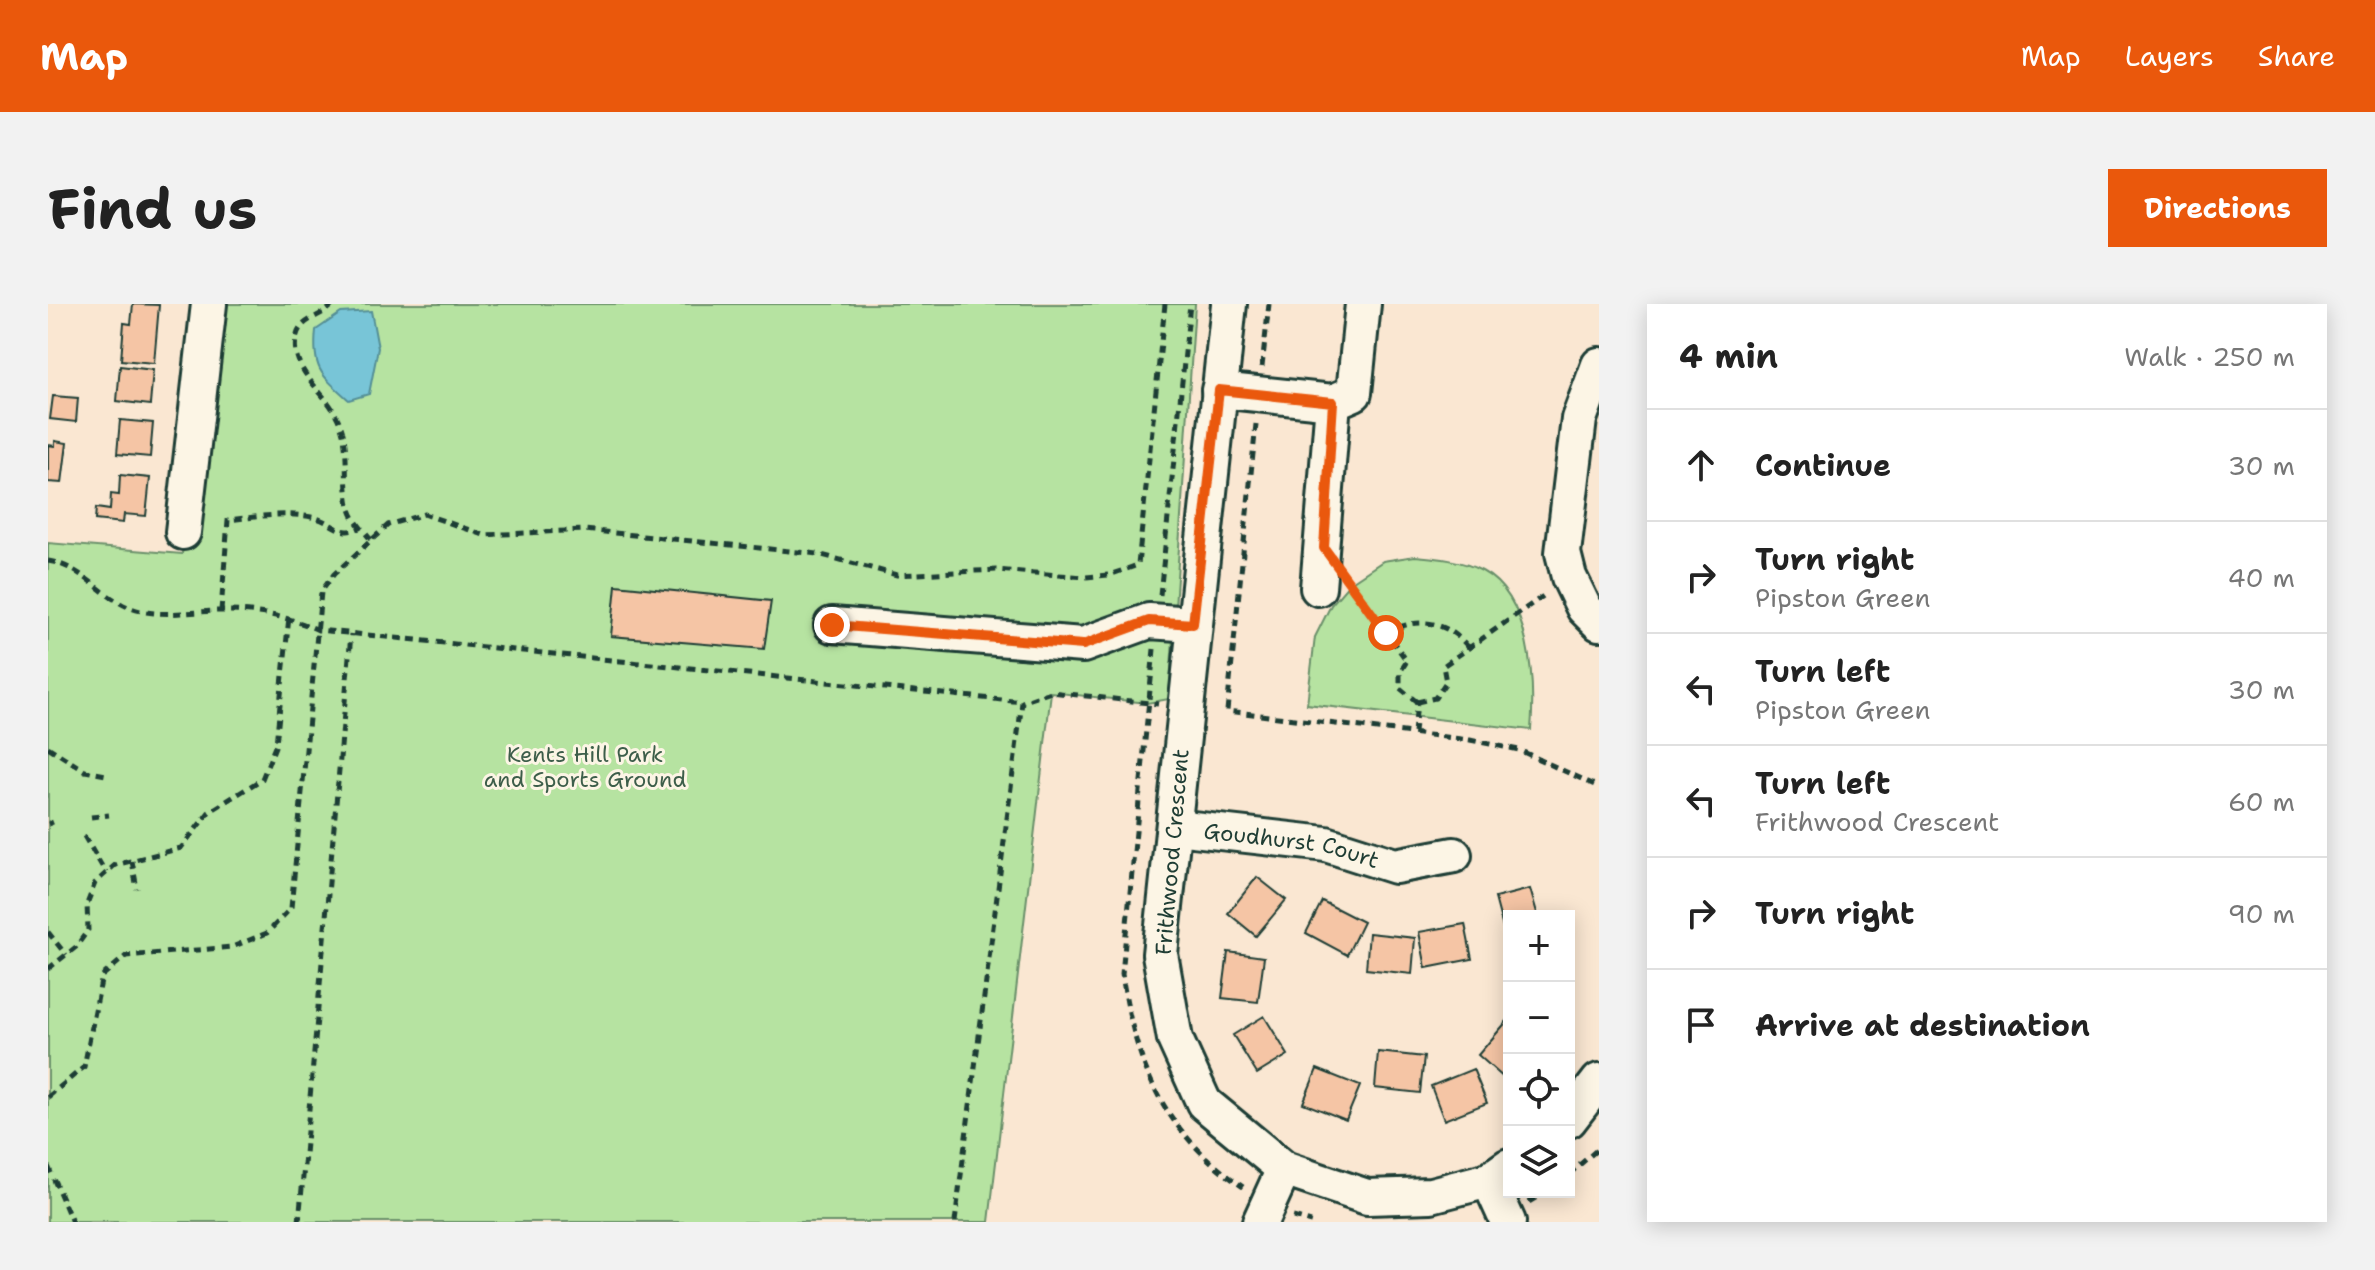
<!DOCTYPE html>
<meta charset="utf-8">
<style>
:root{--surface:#fff;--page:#f2f2f2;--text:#222;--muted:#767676;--line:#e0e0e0;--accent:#ea580c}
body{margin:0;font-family:"Shantell Sans",sans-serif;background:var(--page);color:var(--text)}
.controls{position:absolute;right:24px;bottom:24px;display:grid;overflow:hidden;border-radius:0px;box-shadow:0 4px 20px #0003}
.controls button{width:72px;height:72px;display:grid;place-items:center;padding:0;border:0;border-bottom:2px solid var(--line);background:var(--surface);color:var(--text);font:40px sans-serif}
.stop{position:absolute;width:24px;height:24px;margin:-18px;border:6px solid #ea580c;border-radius:50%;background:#fff}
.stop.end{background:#ea580c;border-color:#fff;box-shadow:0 2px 8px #0008}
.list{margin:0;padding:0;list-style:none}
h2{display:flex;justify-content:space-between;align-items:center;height:104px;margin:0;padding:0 32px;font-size:34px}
h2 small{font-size:26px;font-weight:400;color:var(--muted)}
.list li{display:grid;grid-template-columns:52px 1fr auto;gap:24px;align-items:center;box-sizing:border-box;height:112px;padding:0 32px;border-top:2px solid var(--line)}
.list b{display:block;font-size:30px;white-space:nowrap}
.list p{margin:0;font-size:26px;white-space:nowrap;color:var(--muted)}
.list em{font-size:26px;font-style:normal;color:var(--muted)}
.icon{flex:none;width:44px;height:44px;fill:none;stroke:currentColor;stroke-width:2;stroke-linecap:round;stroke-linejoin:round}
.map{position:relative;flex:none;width:1551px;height:918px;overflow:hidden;border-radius:0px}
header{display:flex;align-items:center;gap:48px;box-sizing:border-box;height:112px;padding:0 40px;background:var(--accent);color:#fff}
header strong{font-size:38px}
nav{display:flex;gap:44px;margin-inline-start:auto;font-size:28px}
.intro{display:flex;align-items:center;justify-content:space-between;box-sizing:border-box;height:192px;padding:0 48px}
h1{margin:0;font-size:56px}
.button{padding:20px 36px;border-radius:0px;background:var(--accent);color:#fff;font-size:28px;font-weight:700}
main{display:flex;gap:48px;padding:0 48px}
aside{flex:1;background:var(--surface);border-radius:0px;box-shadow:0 4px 20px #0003}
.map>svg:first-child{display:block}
.green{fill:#b6e3a1;stroke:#6a906a;stroke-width:2}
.water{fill:#78c5d7;stroke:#548f96;stroke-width:2}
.building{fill:#f5c5a5;stroke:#1f3d34;stroke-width:2}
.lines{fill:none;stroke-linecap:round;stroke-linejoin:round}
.minor-casing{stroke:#1f3d34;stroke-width:40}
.path{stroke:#1f3d34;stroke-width:5;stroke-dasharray:8 6;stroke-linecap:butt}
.minor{stroke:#fcf5e5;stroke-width:34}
.route{stroke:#ea580c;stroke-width:10}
.labels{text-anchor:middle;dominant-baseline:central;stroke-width:6;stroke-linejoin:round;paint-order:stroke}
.park-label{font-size:22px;fill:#3d5e4a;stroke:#fcf5e5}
.street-label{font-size:22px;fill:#1f3d34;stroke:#fcf5e5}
</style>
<header>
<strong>Map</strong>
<nav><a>Map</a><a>Layers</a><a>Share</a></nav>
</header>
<div class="intro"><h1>Find us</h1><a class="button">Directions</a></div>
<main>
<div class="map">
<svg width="1551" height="918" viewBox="0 0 1551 918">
<rect width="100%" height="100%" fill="#fae7d2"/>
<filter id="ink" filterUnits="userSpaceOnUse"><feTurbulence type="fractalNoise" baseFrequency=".0125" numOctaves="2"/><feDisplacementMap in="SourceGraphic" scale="16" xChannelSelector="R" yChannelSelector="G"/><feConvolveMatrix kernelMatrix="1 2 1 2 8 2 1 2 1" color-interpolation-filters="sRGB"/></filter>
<g filter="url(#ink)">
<path class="green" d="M 162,0 L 1147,0 L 1121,395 L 1099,399 L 1003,388 L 941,918 L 0,918 L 0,239 L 134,250 Z
M 1367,252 C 1391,254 1413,256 1434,267 C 1483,293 1487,378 1483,426 L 1259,400 L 1267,333 L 1283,301 L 1302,279 L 1335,257 Z"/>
<path class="water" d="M 323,7 L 330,44 L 321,90 L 301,96 C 273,71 264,65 268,26 L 293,9 Z"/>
<path class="building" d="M 85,0 L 111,1 L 106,59 L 73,56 L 76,19 L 83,20 Z
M 72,62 L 105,66 L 102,101 L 69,97 Z
M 5,92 L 30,94 L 28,118 L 2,115 Z
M 72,116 L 105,119 L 102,153 L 69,150 Z
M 7,137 L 19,139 L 14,179 L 0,178 L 0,141 L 7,142 Z
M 72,171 L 102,174 L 98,212 L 76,210 L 75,219 L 47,216 L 48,204 L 62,206 L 63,190 L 71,191 Z
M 568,281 L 723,297 L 716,345 L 563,332 Z
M 1209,573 L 1238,596 L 1208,632 L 1180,609 Z
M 1482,585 L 1490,612 L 1461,612 L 1459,639 L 1447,594 Z
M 1274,597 L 1315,618 L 1299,651 L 1258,629 Z
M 1417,620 L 1424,655 L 1378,664 L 1371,628 Z
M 1321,629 L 1367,634 L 1364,670 L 1318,665 Z
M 1180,648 L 1216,653 L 1210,698 L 1174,694 Z
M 1216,712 L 1240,751 L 1209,770 L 1185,731 Z
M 1460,716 L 1461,770 L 1457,775 L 1430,751 Z
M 1330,748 L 1376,753 L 1372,789 L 1327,784 Z
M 1269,765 L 1312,782 L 1298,816 L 1255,799 Z
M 1425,765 L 1439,799 L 1396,816 L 1383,782 Z"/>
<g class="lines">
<g class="minor-casing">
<g id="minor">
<path d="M 1181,0 L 1112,650 L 1127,735 L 1156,799 L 1236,865 L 1319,893 L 1383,891 L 1441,876 L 1461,862"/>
<path d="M 1551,61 L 1531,115 L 1515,249 L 1521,273 L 1536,304 L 1551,319"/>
<path d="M 1171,86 L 1285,98"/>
<path d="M 135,228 L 161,0"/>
<path d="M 1270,284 L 1285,98 L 1306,89 L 1315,0"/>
<path d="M 784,321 L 1035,341 L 1101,317 L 1145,320"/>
<path id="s1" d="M 1127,523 L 1278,540 L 1347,562 L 1406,551"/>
<path d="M 1521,816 L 1551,777"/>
<path d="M 1441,876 L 1460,918"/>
<path d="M 1212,918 L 1236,865"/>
</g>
</g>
<path class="path" d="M 285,0 C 276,13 254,13 249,31 C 239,64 278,88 289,113 C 304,143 294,173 302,205 C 305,216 316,227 323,236
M 1214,63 L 1221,0
M 1208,120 L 1179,407 L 1422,436 L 1471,446 L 1551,483
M 0,257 C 33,262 51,290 80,303 C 106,314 140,308 167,307 C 203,306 238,311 270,326 L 974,398
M 1302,279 L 1359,357 L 1352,368 L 1352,384 L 1369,398
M 1112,291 L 1142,0
M 173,307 L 180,216 C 210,213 239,207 268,214 C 286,219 293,234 313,223
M 1338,329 C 1370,312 1398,316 1421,344
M 1106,345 L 1074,670 C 1088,764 1116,828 1195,883
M 1369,398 L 1387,394 L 1398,378 L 1395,362 L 1498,290
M 1366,429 L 1369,398
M 0,443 L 37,467 L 58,471
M 43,513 L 61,511
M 0,520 L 5,518
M 36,532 L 58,569
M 84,557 L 89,585
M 0,628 L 18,651
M 0,665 L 28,643 L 40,626 L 39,600 L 47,579 L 67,561 L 133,544 L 161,508 L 214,475 L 228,440 L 241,313
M 0,793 L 36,763 L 54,672 L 78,652 L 184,643 L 219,629 L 243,604 L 273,288 L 286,270 L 340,221 L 376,210 L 436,231 L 537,226 L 770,250 L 849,271 L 948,266 L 1037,273 L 1061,271 L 1090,261 L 1117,0
M 0,862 L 24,918
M 1521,870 L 1551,844
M 1481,898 L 1497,888
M 1245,913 L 1263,918
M 251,918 L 303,330
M 907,918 L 974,398 L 1003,388 L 1110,400"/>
<use href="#minor" class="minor"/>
</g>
</g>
<g class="lines" filter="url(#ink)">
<path class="route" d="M 784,321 L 1035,341 L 1101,317 L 1145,320 L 1171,86 L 1285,98 L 1276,244 L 1338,329"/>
</g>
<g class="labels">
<g class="park-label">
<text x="537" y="450">Kents Hill Park<tspan x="537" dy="25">and Sports Ground</tspan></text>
</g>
<g class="street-label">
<text stroke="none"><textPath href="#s1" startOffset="118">Goudhurst Court</textPath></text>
<text transform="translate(1124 548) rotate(-85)">Frithwood Crescent</text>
</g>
</g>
</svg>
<div class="controls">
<button>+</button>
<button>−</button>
<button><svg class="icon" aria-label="locate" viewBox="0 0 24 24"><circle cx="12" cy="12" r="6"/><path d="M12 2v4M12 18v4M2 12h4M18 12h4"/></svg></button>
<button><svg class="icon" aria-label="layers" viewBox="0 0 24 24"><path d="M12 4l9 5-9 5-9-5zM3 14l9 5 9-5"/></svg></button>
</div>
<div class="stop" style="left:1338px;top:329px"></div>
<div class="stop end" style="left:784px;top:321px"></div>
</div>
<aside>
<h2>4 min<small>Walk · 250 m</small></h2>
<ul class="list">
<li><svg class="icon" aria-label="ahead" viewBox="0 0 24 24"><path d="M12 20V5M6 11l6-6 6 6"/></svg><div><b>Continue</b></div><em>30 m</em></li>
<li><svg class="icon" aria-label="right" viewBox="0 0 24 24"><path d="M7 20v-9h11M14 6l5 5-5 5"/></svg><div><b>Turn right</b><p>Pipston Green</p></div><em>40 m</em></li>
<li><svg class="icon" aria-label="left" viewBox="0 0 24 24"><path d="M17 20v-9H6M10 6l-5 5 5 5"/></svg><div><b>Turn left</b><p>Pipston Green</p></div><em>30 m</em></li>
<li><svg class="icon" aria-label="left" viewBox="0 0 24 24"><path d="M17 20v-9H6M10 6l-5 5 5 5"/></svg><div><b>Turn left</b><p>Frithwood Crescent</p></div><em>60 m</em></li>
<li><svg class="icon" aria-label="right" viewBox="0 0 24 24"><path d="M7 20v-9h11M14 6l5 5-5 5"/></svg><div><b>Turn right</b></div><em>90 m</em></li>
<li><svg class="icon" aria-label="arrive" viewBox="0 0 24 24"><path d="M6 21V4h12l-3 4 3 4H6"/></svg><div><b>Arrive at destination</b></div></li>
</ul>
</aside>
</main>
